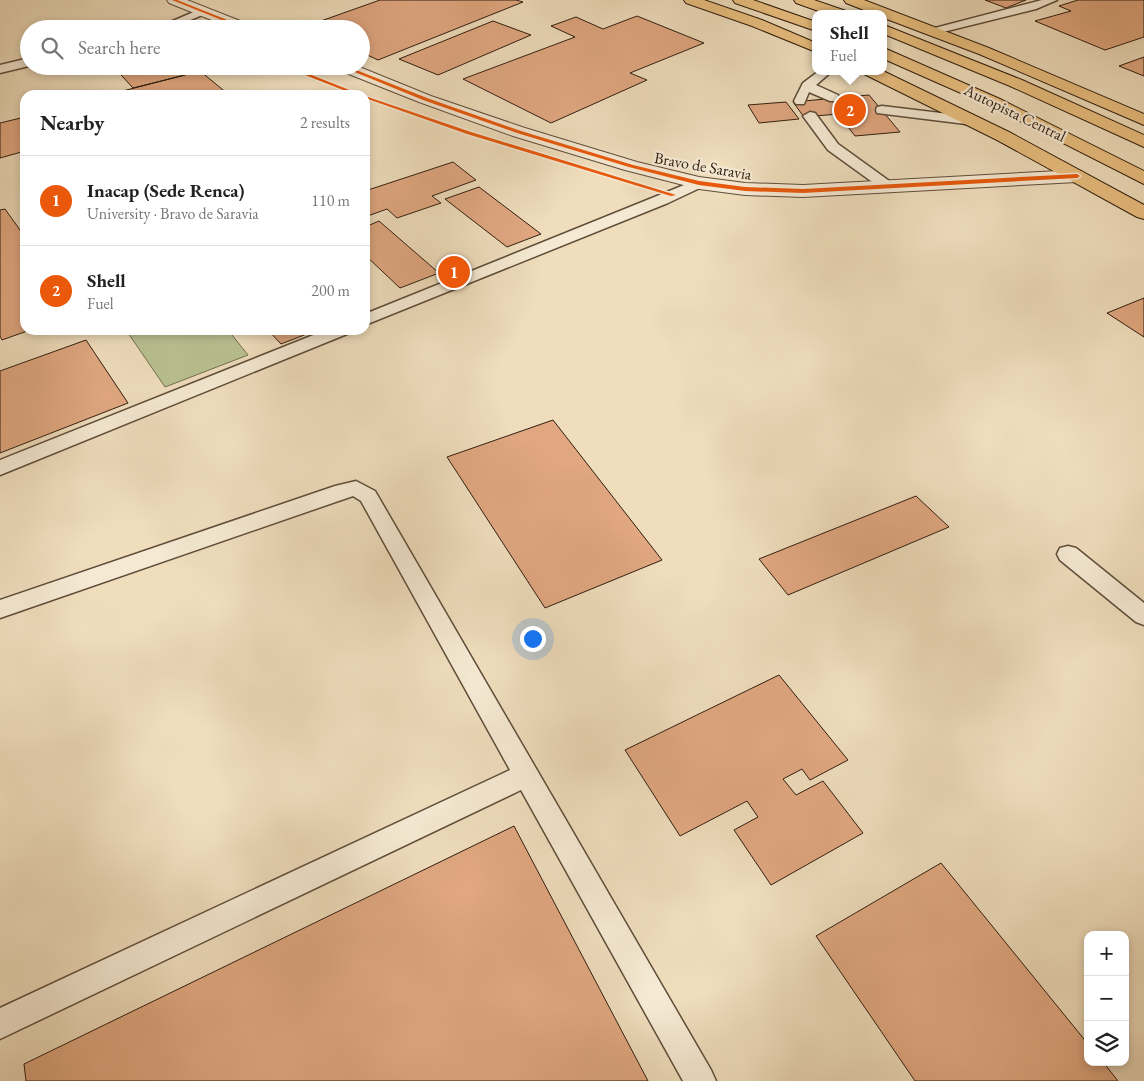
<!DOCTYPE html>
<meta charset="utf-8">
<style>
:root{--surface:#fff;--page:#f6f6f6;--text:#222;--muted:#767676;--line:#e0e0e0;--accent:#ea580c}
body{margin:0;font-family:"EB Garamond",serif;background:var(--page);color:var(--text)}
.controls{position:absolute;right:15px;bottom:15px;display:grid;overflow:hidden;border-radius:10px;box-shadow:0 2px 8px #0003}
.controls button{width:45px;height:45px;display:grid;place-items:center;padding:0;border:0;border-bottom:1px solid var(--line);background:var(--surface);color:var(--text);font:25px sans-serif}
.you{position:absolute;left:532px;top:638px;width:18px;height:18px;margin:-12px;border:4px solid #fff;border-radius:50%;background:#1a73e8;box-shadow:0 0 0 8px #1a73e833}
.badge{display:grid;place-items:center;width:32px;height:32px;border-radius:50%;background:var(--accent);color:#fff;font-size:16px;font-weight:700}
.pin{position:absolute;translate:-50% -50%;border:2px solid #fff;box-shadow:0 1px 5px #0006}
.popup{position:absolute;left:812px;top:10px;width:75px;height:65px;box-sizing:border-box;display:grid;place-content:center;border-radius:10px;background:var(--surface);filter:drop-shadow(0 1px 4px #0005);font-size:16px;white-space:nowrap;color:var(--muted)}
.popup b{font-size:19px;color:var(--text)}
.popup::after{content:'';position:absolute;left:50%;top:100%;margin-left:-10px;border:10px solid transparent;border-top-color:var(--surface)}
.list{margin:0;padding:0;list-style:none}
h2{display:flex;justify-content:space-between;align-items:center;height:65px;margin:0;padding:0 20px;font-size:21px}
h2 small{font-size:16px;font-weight:400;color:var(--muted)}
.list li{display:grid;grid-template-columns:32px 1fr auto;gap:15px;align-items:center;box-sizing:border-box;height:90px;padding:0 20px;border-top:1px solid var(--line)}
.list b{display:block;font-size:19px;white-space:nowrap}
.list p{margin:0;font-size:16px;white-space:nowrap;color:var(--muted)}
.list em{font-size:16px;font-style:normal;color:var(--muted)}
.icon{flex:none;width:28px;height:28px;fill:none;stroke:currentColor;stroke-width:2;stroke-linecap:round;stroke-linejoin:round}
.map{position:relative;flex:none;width:1144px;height:1081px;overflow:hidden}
.search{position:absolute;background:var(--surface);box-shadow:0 2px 8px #0003;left:20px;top:20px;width:350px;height:55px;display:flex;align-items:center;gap:12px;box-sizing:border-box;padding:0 18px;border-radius:28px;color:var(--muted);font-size:19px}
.panel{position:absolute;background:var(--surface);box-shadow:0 2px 8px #0003;left:20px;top:90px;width:350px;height:245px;border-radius:15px}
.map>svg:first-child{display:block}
.green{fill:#b9c191;stroke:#746f50}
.building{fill:#e0a780;stroke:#2f1d0f}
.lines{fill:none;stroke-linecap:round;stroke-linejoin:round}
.lane-casing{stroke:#5f4d3a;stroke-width:3}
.street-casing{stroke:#5f4d3a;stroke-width:2}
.primary-casing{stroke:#2f1d0f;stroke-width:2}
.highway-casing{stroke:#2f1d0f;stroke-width:2}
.lane{fill:#f5e9d3;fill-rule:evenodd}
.street{fill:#f5e9d3;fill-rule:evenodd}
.primary{fill:#e8be7e;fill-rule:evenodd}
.highway{fill:#e8be7e;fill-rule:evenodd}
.cycleway-casing{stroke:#f5e9d3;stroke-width:3}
.cycleway{fill:#e8590c;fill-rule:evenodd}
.labels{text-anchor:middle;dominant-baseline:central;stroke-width:4.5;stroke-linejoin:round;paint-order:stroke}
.far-street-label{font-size:16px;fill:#2f1d0f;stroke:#f5e9d3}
</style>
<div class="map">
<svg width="1144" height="1081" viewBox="0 0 1144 1081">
<rect width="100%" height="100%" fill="#efddbc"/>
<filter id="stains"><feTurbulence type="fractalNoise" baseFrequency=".004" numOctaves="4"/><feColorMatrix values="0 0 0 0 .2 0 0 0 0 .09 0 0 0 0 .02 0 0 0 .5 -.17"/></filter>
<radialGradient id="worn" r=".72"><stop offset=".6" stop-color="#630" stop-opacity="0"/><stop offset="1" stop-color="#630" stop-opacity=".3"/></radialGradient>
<path class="green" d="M 126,330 L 228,330 L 248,355 L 165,387 Z"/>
<path class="building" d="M 380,0 L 516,0 L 523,2 L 378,60 L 361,52 L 361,29 L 304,27 Z
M 985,0 L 1026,0 L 1006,8 Z
M 1078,0 L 1144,0 L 1144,37 L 1105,50 L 1035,21 L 1071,11 L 1059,6 Z
M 637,16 L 704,43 L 630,73 L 647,80 L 551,123 L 463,79 L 575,37 L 551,26 L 576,17 L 603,29 Z
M 493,21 L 531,35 L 438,75 L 399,59 Z
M 1144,57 L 1144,76 L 1119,66 Z
M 113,66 L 176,66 L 185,75 L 133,88 Z
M 200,71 L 228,94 L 107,95 L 185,75 Z
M 869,95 L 900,132 L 855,136 L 838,114 L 804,117 L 793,102 Z
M 786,102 L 799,119 L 759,123 L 748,105 Z
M 25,117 L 25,151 L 0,158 L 0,123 Z
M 453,162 L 476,180 L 432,196 L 441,203 L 397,218 L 387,209 L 365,217 L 365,191 Z
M 479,187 L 541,234 L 507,247 L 445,199 Z
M 5,209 L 25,237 L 25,330 L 30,330 L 2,340 L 0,336 L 0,210 Z
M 379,221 L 439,273 L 400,288 L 365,255 L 365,227 Z
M 1144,298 L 1144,337 L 1107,313 Z
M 268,330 L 317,330 L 281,344 Z
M 86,340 L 128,403 L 0,453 L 0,371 Z
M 553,420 L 662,560 L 545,608 L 447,457 Z
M 916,496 L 949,527 L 788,595 L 759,559 Z
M 779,675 L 848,760 L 810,780 L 802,769 L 783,779 L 796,795 L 823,781 L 863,833 L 771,885 L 734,830 L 758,817 L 747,801 L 680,836 L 625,750 Z
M 514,826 L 648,1081 L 26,1081 L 24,1064 Z
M 941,863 L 1088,1044 L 1088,1062 L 1103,1062 L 1118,1081 L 915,1081 L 816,936 Z"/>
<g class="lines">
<g class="lane-casing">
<path id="lane" d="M 1042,0 L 1057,0 L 1036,9 L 935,34 L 929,31 L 931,29 Z
M 203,8 L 208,11 L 207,13 L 169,29 L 154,29 Z
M 29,58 L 29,66 L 0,73 L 0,65 Z
M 819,71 L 832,71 L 816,85 L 838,95 L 840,98 L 838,101 L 830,101 L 809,92 L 804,104 L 796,104 L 794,101 L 803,83 Z
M 882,106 L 974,117 L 981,121 L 974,125 L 877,113 L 876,110 L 877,107 Z
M 810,112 L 815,113 L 838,144 L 892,183 L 894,186 L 892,189 L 882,189 L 828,150 L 803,116 Z
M 699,179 L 704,180 L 706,183 L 704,186 L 668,203 L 365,325 L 365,314 Z
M 326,330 L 350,330 L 347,334 L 0,475 L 0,460 Z
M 356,481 L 375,491 L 711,1070 L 716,1081 L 683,1081 L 521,790 L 0,1039 L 0,1008 L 510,770 L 361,501 L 353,496 L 0,618 L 0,600 L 335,486 Z
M 1068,546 L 1076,548 L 1144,603 L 1144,625 L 1136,622 L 1060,560 L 1057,554 L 1060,548 Z"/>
</g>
<g class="street-casing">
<path id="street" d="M 167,0 L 187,0 L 253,26 L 255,29 L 234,29 L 169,3 Z
M 334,66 L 357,66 L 431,96 L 525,128 L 637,162 L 699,177 L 745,183 L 803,185 L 1077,170 L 1083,172 L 1086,176 L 1083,180 L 1077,182 L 803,197 L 745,195 L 699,189 L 625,170 L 513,136 L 419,102 L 336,69 Z"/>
</g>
<g class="primary-casing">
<path id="primary" d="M 684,0 L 704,0 L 762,20 L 816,43 L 816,52 L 752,26 L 686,3 Z
M 844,0 L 864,0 L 989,48 L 1144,114 L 1144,125 L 979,54 L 884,18 L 884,14 L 874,14 L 846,3 Z
M 862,71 L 883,71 L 1009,132 L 1144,205 L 1144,219 L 1137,217 L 997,140 L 864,74 Z"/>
</g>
<g class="highway-casing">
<path id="highway" d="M 733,0 L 753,0 L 816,22 L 816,31 L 735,3 Z
M 794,0 L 814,0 L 846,11 L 848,14 L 827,14 L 796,3 Z
M 884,25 L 1022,80 L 1144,135 L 1144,147 L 1010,86 L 884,34 Z
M 884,48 L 1000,99 L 1144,171 L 1144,184 L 988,105 L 884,59 Z"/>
</g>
<use href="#lane" class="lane"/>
<use href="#street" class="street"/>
<use href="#primary" class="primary"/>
<use href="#highway" class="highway"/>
<g class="cycleway-casing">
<path id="cycleway" d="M 172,0 L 177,0 L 250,29 L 244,29 Z
M 282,66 L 289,66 L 362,95 L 356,95 Z
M 340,66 L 346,66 L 427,98 L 521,131 L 633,165 L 699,181 L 745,187 L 803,189 L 1077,174 L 1080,176 L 1077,178 L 803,193 L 745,191 L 699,185 L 629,167 L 517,133 L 423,100 Z
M 365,96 L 471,132 L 676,195 L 671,196 L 467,134 L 365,98 Z"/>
</g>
<use href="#cycleway" class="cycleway"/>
</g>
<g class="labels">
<g class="far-street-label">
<text transform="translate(1015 113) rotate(26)">Autopista Central</text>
<text transform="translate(703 166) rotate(10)">Bravo de Saravia</text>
</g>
</g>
<rect width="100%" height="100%" filter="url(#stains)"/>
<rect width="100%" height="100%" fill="url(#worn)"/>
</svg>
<div class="controls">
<button>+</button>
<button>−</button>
<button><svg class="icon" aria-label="layers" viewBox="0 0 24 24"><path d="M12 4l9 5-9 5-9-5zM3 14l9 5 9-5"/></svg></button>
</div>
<div class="you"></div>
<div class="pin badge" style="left:454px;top:272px">1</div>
<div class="pin badge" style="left:850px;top:110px">2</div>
<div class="popup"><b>Shell</b>Fuel</div>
<div class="search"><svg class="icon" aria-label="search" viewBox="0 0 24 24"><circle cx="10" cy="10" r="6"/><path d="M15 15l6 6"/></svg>Search here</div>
<section class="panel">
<h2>Nearby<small>2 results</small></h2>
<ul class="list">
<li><span class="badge">1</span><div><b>Inacap (Sede Renca)</b><p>University · Bravo de Saravia</p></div><em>110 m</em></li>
<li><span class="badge">2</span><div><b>Shell</b><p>Fuel</p></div><em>200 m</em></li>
</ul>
</section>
</div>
